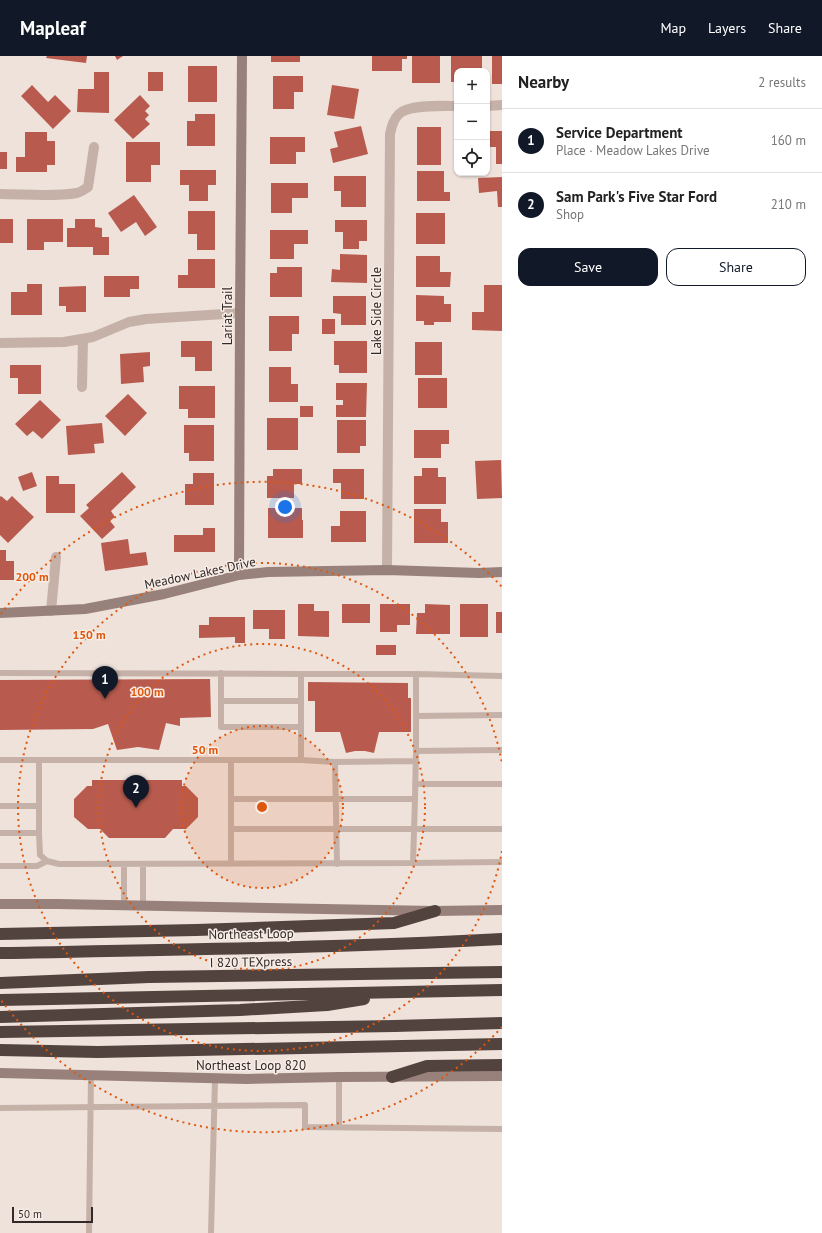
<!DOCTYPE html>
<meta charset="utf-8">
<style>
:root{--surface:#fff;--page:#f6f6f6;--text:#222;--muted:#767676;--line:#e0e0e0;--accent:#111827}
body{margin:0;font-family:"PT Sans",sans-serif;background:var(--page);color:var(--text)}
.controls{position:absolute;right:12px;top:12px;display:grid;overflow:hidden;border-radius:8px;box-shadow:0 1px 3px #0004}
.controls button{width:36px;height:36px;display:grid;place-items:center;padding:0;border:0;border-bottom:1px solid var(--line);background:var(--surface);color:var(--text);font:20px sans-serif}
.scale{position:absolute;left:12px;bottom:10px;width:81px;box-sizing:border-box;padding-left:4px;border:2px solid #332927;border-top:0;font-size:11px;line-height:14px;white-space:nowrap;color:#332927;-webkit-text-stroke:3px #f7ede6;paint-order:stroke}
.you{position:absolute;left:285px;top:451px;width:14px;height:14px;margin:-10px;border:3px solid #fff;border-radius:50%;background:#1a73e8;box-shadow:0 0 0 6px #1a73e833}
.badge{display:grid;place-items:center;width:26px;height:26px;border-radius:50%;background:var(--accent);color:#fff;font-size:13px;font-weight:700}
.pin{position:absolute;translate:-50% -33px;filter:drop-shadow(0 1px 2px #0008)}
.pin::after{content:'';position:absolute;top:21px;width:14px;height:12px;background:inherit;clip-path:polygon(0 0,100% 0,50% 100%)}
.list{margin:0;padding:0;list-style:none}
h2{display:flex;justify-content:space-between;align-items:center;height:52px;margin:0;padding:0 16px;font-size:17px}
h2 small{font-size:13px;font-weight:400;color:var(--muted)}
.list li{display:grid;grid-template-columns:26px 1fr auto;gap:12px;align-items:center;box-sizing:border-box;height:64px;padding:0 16px;border-top:1px solid var(--line)}
.list b{display:block;font-size:15px;white-space:nowrap}
.list p{margin:0;font-size:13px;white-space:nowrap;color:var(--muted)}
.list em{font-size:13px;font-style:normal;color:var(--muted)}
.actions{display:flex;gap:8px;padding:12px 16px}
.actions a{flex:1;padding:9px 0;border:1px solid var(--accent);border-radius:12px;text-align:center;font-size:14px;color:var(--accent)}
.actions .main{background:var(--accent);color:#fff}
.icon{flex:none;width:22px;height:22px;fill:none;stroke:currentColor;stroke-width:2;stroke-linecap:round;stroke-linejoin:round}
.map{position:relative;flex:none;width:502px;height:1177px;overflow:hidden}
header{display:flex;align-items:center;gap:24px;box-sizing:border-box;height:56px;padding:0 20px;background:var(--accent);color:#fff}
header strong{font-size:19px}
nav{display:flex;gap:22px;margin-inline-start:auto;font-size:14px}
main{display:flex}
aside{flex:1;background:var(--surface)}
.map>svg:first-child{display:block}
.building{fill:#b85b4e}
.lines{fill:none;stroke-linecap:round;stroke-linejoin:round}
.lane{stroke:#c5b1a8;stroke-width:6}
.street{stroke:#c5b1a8;stroke-width:10}
.secondary{stroke:#98817a;stroke-width:10}
.highway{stroke:#53433f;stroke-width:12}
.ring{fill:none;stroke:#df570d;stroke-width:2;stroke-dasharray:2 4}
.labels{text-anchor:middle;dominant-baseline:central;stroke-width:3;stroke-linejoin:round;paint-order:stroke}
.street-label{font-size:13px;fill:#332927;stroke:#f7ede6}
.centre{fill:#df570d;stroke:#f7ede6;stroke-width:2}
.ring-label{font-size:12px;text-anchor:middle;font-weight:bold;fill:#df570d;stroke:#f7ede6;stroke-width:3;stroke-linejoin:round;paint-order:stroke}
</style>
<header>
<strong>Mapleaf</strong>
<nav><a>Map</a><a>Layers</a><a>Share</a></nav>
</header>
<main>
<div class="map">
<svg width="502" height="1177" viewBox="0 0 502 1177">
<rect width="100%" height="100%" fill="#eee2db"/>
<path class="building" d="M 47,0 L 87,0 L 86,7 L 46,2 Z
M 115,0 L 123,0 L 117,4 Z
M 271,0 L 300,0 L 300,6 L 271,6 Z
M 372,0 L 407,0 L 407,3 L 402,3 L 402,15 L 372,15 Z
M 412,0 L 440,0 L 440,27 L 412,27 Z
M 451,0 L 482,0 L 482,15 L 457,15 L 457,26 L 451,26 Z
M 492,0 L 502,0 L 502,28 L 492,28 Z
M 188,10 L 217,10 L 217,46 L 188,46 Z
M 94,16 L 109,16 L 109,57 L 77,56 L 78,33 L 94,33 Z
M 148,16 L 163,16 L 163,35 L 148,35 Z
M 273,20 L 303,20 L 303,36 L 294,36 L 294,53 L 273,53 Z
M 32,29 L 48,46 L 55,39 L 71,55 L 53,73 L 21,40 Z
M 332,29 L 359,33 L 354,63 L 327,59 Z
M 140,39 L 150,50 L 145,55 L 149,59 L 145,63 L 150,68 L 133,83 L 114,64 Z
M 195,58 L 215,58 L 215,90 L 187,90 L 187,65 L 195,65 Z
M 361,70 L 368,98 L 333,107 L 330,93 L 338,91 L 334,76 Z
M 417,71 L 441,71 L 441,109 L 417,109 Z
M 487,75 L 502,75 L 502,108 L 496,108 L 496,91 L 487,91 Z
M 25,76 L 47,76 L 47,85 L 55,85 L 55,109 L 47,109 L 47,116 L 16,116 L 16,101 L 25,101 Z
M 270,81 L 305,81 L 305,96 L 296,96 L 296,108 L 270,108 Z
M 126,86 L 160,86 L 160,109 L 151,109 L 151,126 L 126,126 Z
M 0,96 L 7,96 L 7,113 L 0,113 Z
M 180,114 L 216,114 L 216,129 L 208,129 L 208,145 L 189,145 L 189,129 L 180,129 Z
M 417,115 L 444,115 L 444,136 L 450,136 L 450,145 L 417,145 Z
M 334,120 L 366,120 L 366,151 L 341,151 L 341,135 L 334,135 Z
M 502,121 L 502,151 L 498,151 L 497,135 L 479,137 L 478,122 Z
M 271,127 L 308,127 L 308,142 L 292,142 L 292,157 L 271,157 Z
M 134,139 L 157,171 L 145,180 L 136,166 L 121,176 L 108,157 Z
M 188,155 L 215,155 L 215,194 L 197,194 L 197,178 L 188,178 Z
M 416,157 L 445,157 L 445,188 L 416,188 Z
M 0,163 L 13,163 L 13,187 L 0,187 Z
M 27,163 L 63,163 L 63,186 L 44,186 L 44,194 L 27,194 Z
M 75,163 L 95,163 L 95,171 L 102,172 L 102,181 L 109,181 L 109,199 L 93,199 L 93,191 L 67,191 L 67,172 L 75,172 Z
M 335,164 L 367,164 L 367,185 L 359,185 L 359,193 L 343,193 L 343,176 L 335,176 Z
M 270,174 L 308,174 L 308,188 L 294,188 L 294,203 L 270,203 Z
M 340,198 L 367,199 L 367,227 L 331,226 L 332,213 L 340,214 Z
M 416,200 L 440,200 L 440,216 L 451,216 L 450,231 L 416,231 Z
M 188,203 L 215,203 L 215,232 L 178,232 L 178,219 L 188,219 Z
M 277,211 L 302,211 L 302,241 L 270,241 L 270,217 L 277,217 Z
M 104,220 L 139,220 L 139,233 L 130,233 L 130,241 L 104,241 Z
M 27,228 L 42,228 L 42,259 L 11,259 L 11,236 L 27,236 Z
M 484,229 L 502,229 L 502,275 L 472,274 L 472,256 L 484,256 Z
M 86,230 L 86,256 L 66,256 L 66,250 L 59,250 L 59,231 Z
M 416,239 L 444,240 L 444,248 L 451,248 L 451,266 L 434,266 L 434,269 L 424,269 L 424,265 L 416,265 Z
M 333,240 L 366,240 L 366,269 L 341,269 L 341,258 L 333,257 Z
M 269,260 L 299,260 L 299,278 L 292,278 L 292,295 L 269,295 Z
M 322,263 L 335,263 L 335,278 L 322,278 Z
M 181,285 L 212,285 L 212,315 L 195,315 L 195,301 L 181,301 Z
M 334,285 L 367,285 L 367,317 L 339,317 L 339,309 L 334,309 Z
M 415,286 L 442,286 L 442,319 L 415,319 Z
M 150,296 L 150,310 L 143,311 L 144,326 L 121,328 L 120,298 Z
M 10,309 L 41,309 L 41,338 L 18,338 L 18,322 L 10,322 Z
M 269,311 L 291,311 L 291,328 L 298,328 L 298,346 L 269,346 Z
M 418,322 L 447,322 L 447,352 L 418,352 Z
M 336,327 L 367,327 L 366,361 L 336,361 L 336,349 L 343,349 L 343,344 L 336,344 Z
M 179,330 L 215,330 L 215,362 L 188,362 L 188,353 L 179,353 Z
M 128,338 L 147,357 L 125,380 L 105,360 Z
M 40,344 L 61,364 L 42,383 L 33,375 L 27,380 L 15,368 Z
M 300,350 L 313,350 L 313,361 L 300,361 Z
M 267,362 L 298,362 L 298,394 L 267,394 Z
M 337,364 L 366,364 L 366,390 L 360,390 L 360,397 L 337,397 Z
M 102,367 L 104,387 L 94,388 L 95,397 L 68,399 L 66,370 Z
M 184,369 L 214,369 L 214,405 L 189,405 L 189,397 L 184,397 Z
M 414,374 L 449,374 L 449,388 L 441,388 L 441,402 L 414,402 Z
M 501,404 L 502,442 L 477,443 L 475,405 Z
M 422,412 L 438,412 L 438,421 L 446,421 L 446,448 L 414,448 L 414,420 L 422,420 Z
M 273,413 L 302,413 L 302,428 L 294,428 L 294,442 L 267,442 L 267,420 L 273,420 Z
M 333,413 L 364,413 L 364,443 L 341,443 L 341,427 L 333,427 Z
M 32,416 L 37,430 L 23,435 L 18,421 Z
M 122,416 L 136,431 L 111,455 L 115,461 L 110,465 L 115,471 L 102,483 L 80,460 L 89,452 L 86,449 Z
M 193,417 L 214,417 L 214,449 L 185,449 L 185,428 L 193,428 Z
M 46,420 L 59,420 L 59,428 L 75,428 L 75,457 L 46,457 Z
M 1,440 L 7,445 L 12,440 L 34,461 L 8,487 L 0,479 L 0,441 Z
M 268,452 L 302,452 L 302,464 L 303,464 L 303,482 L 268,482 Z
M 414,453 L 441,453 L 441,466 L 448,466 L 448,487 L 414,487 Z
M 340,455 L 366,455 L 366,486 L 331,486 L 331,470 L 340,470 Z
M 203,472 L 215,472 L 215,496 L 174,496 L 174,479 L 203,479 Z
M 128,483 L 130,498 L 146,496 L 148,509 L 105,515 L 101,487 Z
M 0,494 L 6,494 L 6,505 L 14,505 L 14,524 L 0,524 Z
M 298,548 L 314,548 L 314,555 L 329,555 L 329,581 L 298,580 Z
M 342,548 L 370,548 L 370,567 L 342,567 Z
M 380,548 L 410,548 L 410,569 L 397,569 L 397,576 L 380,576 Z
M 425,548 L 450,549 L 450,578 L 416,578 L 417,557 L 425,557 Z
M 460,548 L 488,548 L 488,581 L 460,581 Z
M 253,554 L 285,554 L 285,583 L 269,583 L 269,573 L 253,573 Z
M 496,556 L 502,556 L 502,577 L 496,577 Z
M 209,561 L 245,561 L 245,587 L 235,587 L 235,581 L 199,582 L 199,569 L 209,569 Z
M 376,589 L 396,589 L 396,599 L 376,599 Z
M 210,623 L 211,661 L 180,662 L 180,670 L 166,667 L 159,694 L 138,691 L 117,694 L 108,668 L 93,673 L 0,674 L 0,624 Z
M 308,626 L 408,627 L 408,642 L 411,642 L 411,676 L 379,676 L 374,697 L 365,695 L 355,695 L 346,697 L 340,676 L 315,676 L 315,645 L 308,645 Z
M 92,724 L 182,724 L 182,730 L 186,730 L 198,742 L 198,761 L 186,773 L 173,773 L 165,782 L 109,782 L 100,773 L 88,773 L 74,761 L 74,743 L 87,730 L 92,730 Z"/>
<g class="lines">
<path class="lane" d="M 0,617 L 301,618
M 221,617 L 221,671 L 301,671
M 416,618 L 502,620
M 221,645 L 301,645
M 416,660 L 502,659
M 416,695 L 502,694
M 0,704 L 301,704 L 301,618 L 416,618 L 416,695 L 415,743
M 39,704 L 39,777
M 301,704 L 335,706 L 416,705
M 231,705 L 231,808
M 335,706 L 337,808
M 415,728 L 502,728
M 231,743 L 415,743 L 413,807
M 0,750 L 39,750
M 231,773 L 502,773
M 0,777 L 39,777 L 40,799 L 47,805 L 59,808 L 413,807 L 502,806
M 124,808 L 124,849
M 143,808 L 143,850
M 0,810 L 37,810 L 47,805
M 339,1021 L 339,1071
M 0,1052 L 305,1049 L 305,1071 L 502,1073
M 89,1177 L 91,1019
M 211,1177 L 215,1023"/>
<path class="street" d="M 487,50 L 502,49
M 0,138 C 24,138 54,141 77,137 C 81,136 85,133 88,131 L 94,91
M 0,287 L 64,286 L 93,281 L 129,266 L 146,263 L 240,257
M 82,331 L 83,283
M 387,514 L 390,78 C 392,70 393,64 399,58 C 409,48 443,50 457,50
M 51,555 L 56,501"/>
<path class="secondary" d="M 239,519 L 240,257 L 242,0
M 0,557 L 85,553 L 164,538 L 239,519 L 268,516 L 387,514 L 479,517 L 502,516
M 0,848 L 58,848 L 435,855 L 502,854
M 0,1017 L 247,1023 L 339,1021 L 502,1020"/>
<path class="highway" d="M 0,878 L 196,874 L 394,867 L 435,855
M 0,897 C 167,894 335,892 502,883
M 0,927 L 149,921 L 502,916
M 0,944 L 502,934
M 0,961 L 240,954 L 327,949 L 364,943
M 0,976 L 395,970 L 502,967
M 0,994 L 98,996 L 502,988
M 392,1021 L 427,1010 L 502,1009"/>
</g>
<circle cx="262" cy="751" r="81" fill="#df570d" fill-opacity=".12"/>
<g class="ring">
<circle cx="262" cy="751" r="81"/>
<circle cx="262" cy="751" r="163"/>
<path d="M502 795A244 244 0 1 1 502 707"/>
<path d="M502 971A325 325 0 0 1 1 944M1 558A325 325 0 0 1 502 531"/>
</g>
<g class="labels">
<g class="street-label">
<text transform="translate(376 255) rotate(-90)">Lake Side Circle</text>
<text transform="translate(227 260) rotate(-90)">Lariat Trail</text>
<text transform="translate(200 517) rotate(-12)">Meadow Lakes Drive</text>
<text transform="translate(251 878) rotate(-1)">Northeast Loop</text>
<text transform="translate(251 906) rotate(-1)">I 820 TEXpress</text>
<text x="251" y="1009">Northeast Loop 820</text>
</g>
</g>
<circle cx="262" cy="751" r="6" class="centre"/>
<g class="ring-label">
<text x="32" y="525">200 m</text>
<text x="89" y="583">150 m</text>
<text x="147" y="640">100 m</text>
<text x="205" y="698">50 m</text>
</g>
</svg>
<div class="controls">
<button>+</button>
<button>−</button>
<button><svg class="icon" aria-label="locate" viewBox="0 0 24 24"><circle cx="12" cy="12" r="6"/><path d="M12 2v4M12 18v4M2 12h4M18 12h4"/></svg></button>
</div>
<div class="scale">50 m</div>
<div class="you"></div>
<div class="pin badge" style="left:105px;top:643px">1</div>
<div class="pin badge" style="left:136px;top:752px">2</div>
</div>
<aside>
<h2>Nearby<small>2 results</small></h2>
<ul class="list">
<li><span class="badge">1</span><div><b>Service Department</b><p>Place · Meadow Lakes Drive</p></div><em>160 m</em></li>
<li><span class="badge">2</span><div><b>Sam Park's Five Star Ford</b><p>Shop</p></div><em>210 m</em></li>
</ul>
<div class="actions"><a class="main">Save</a><a>Share</a></div>
</aside>
</main>
